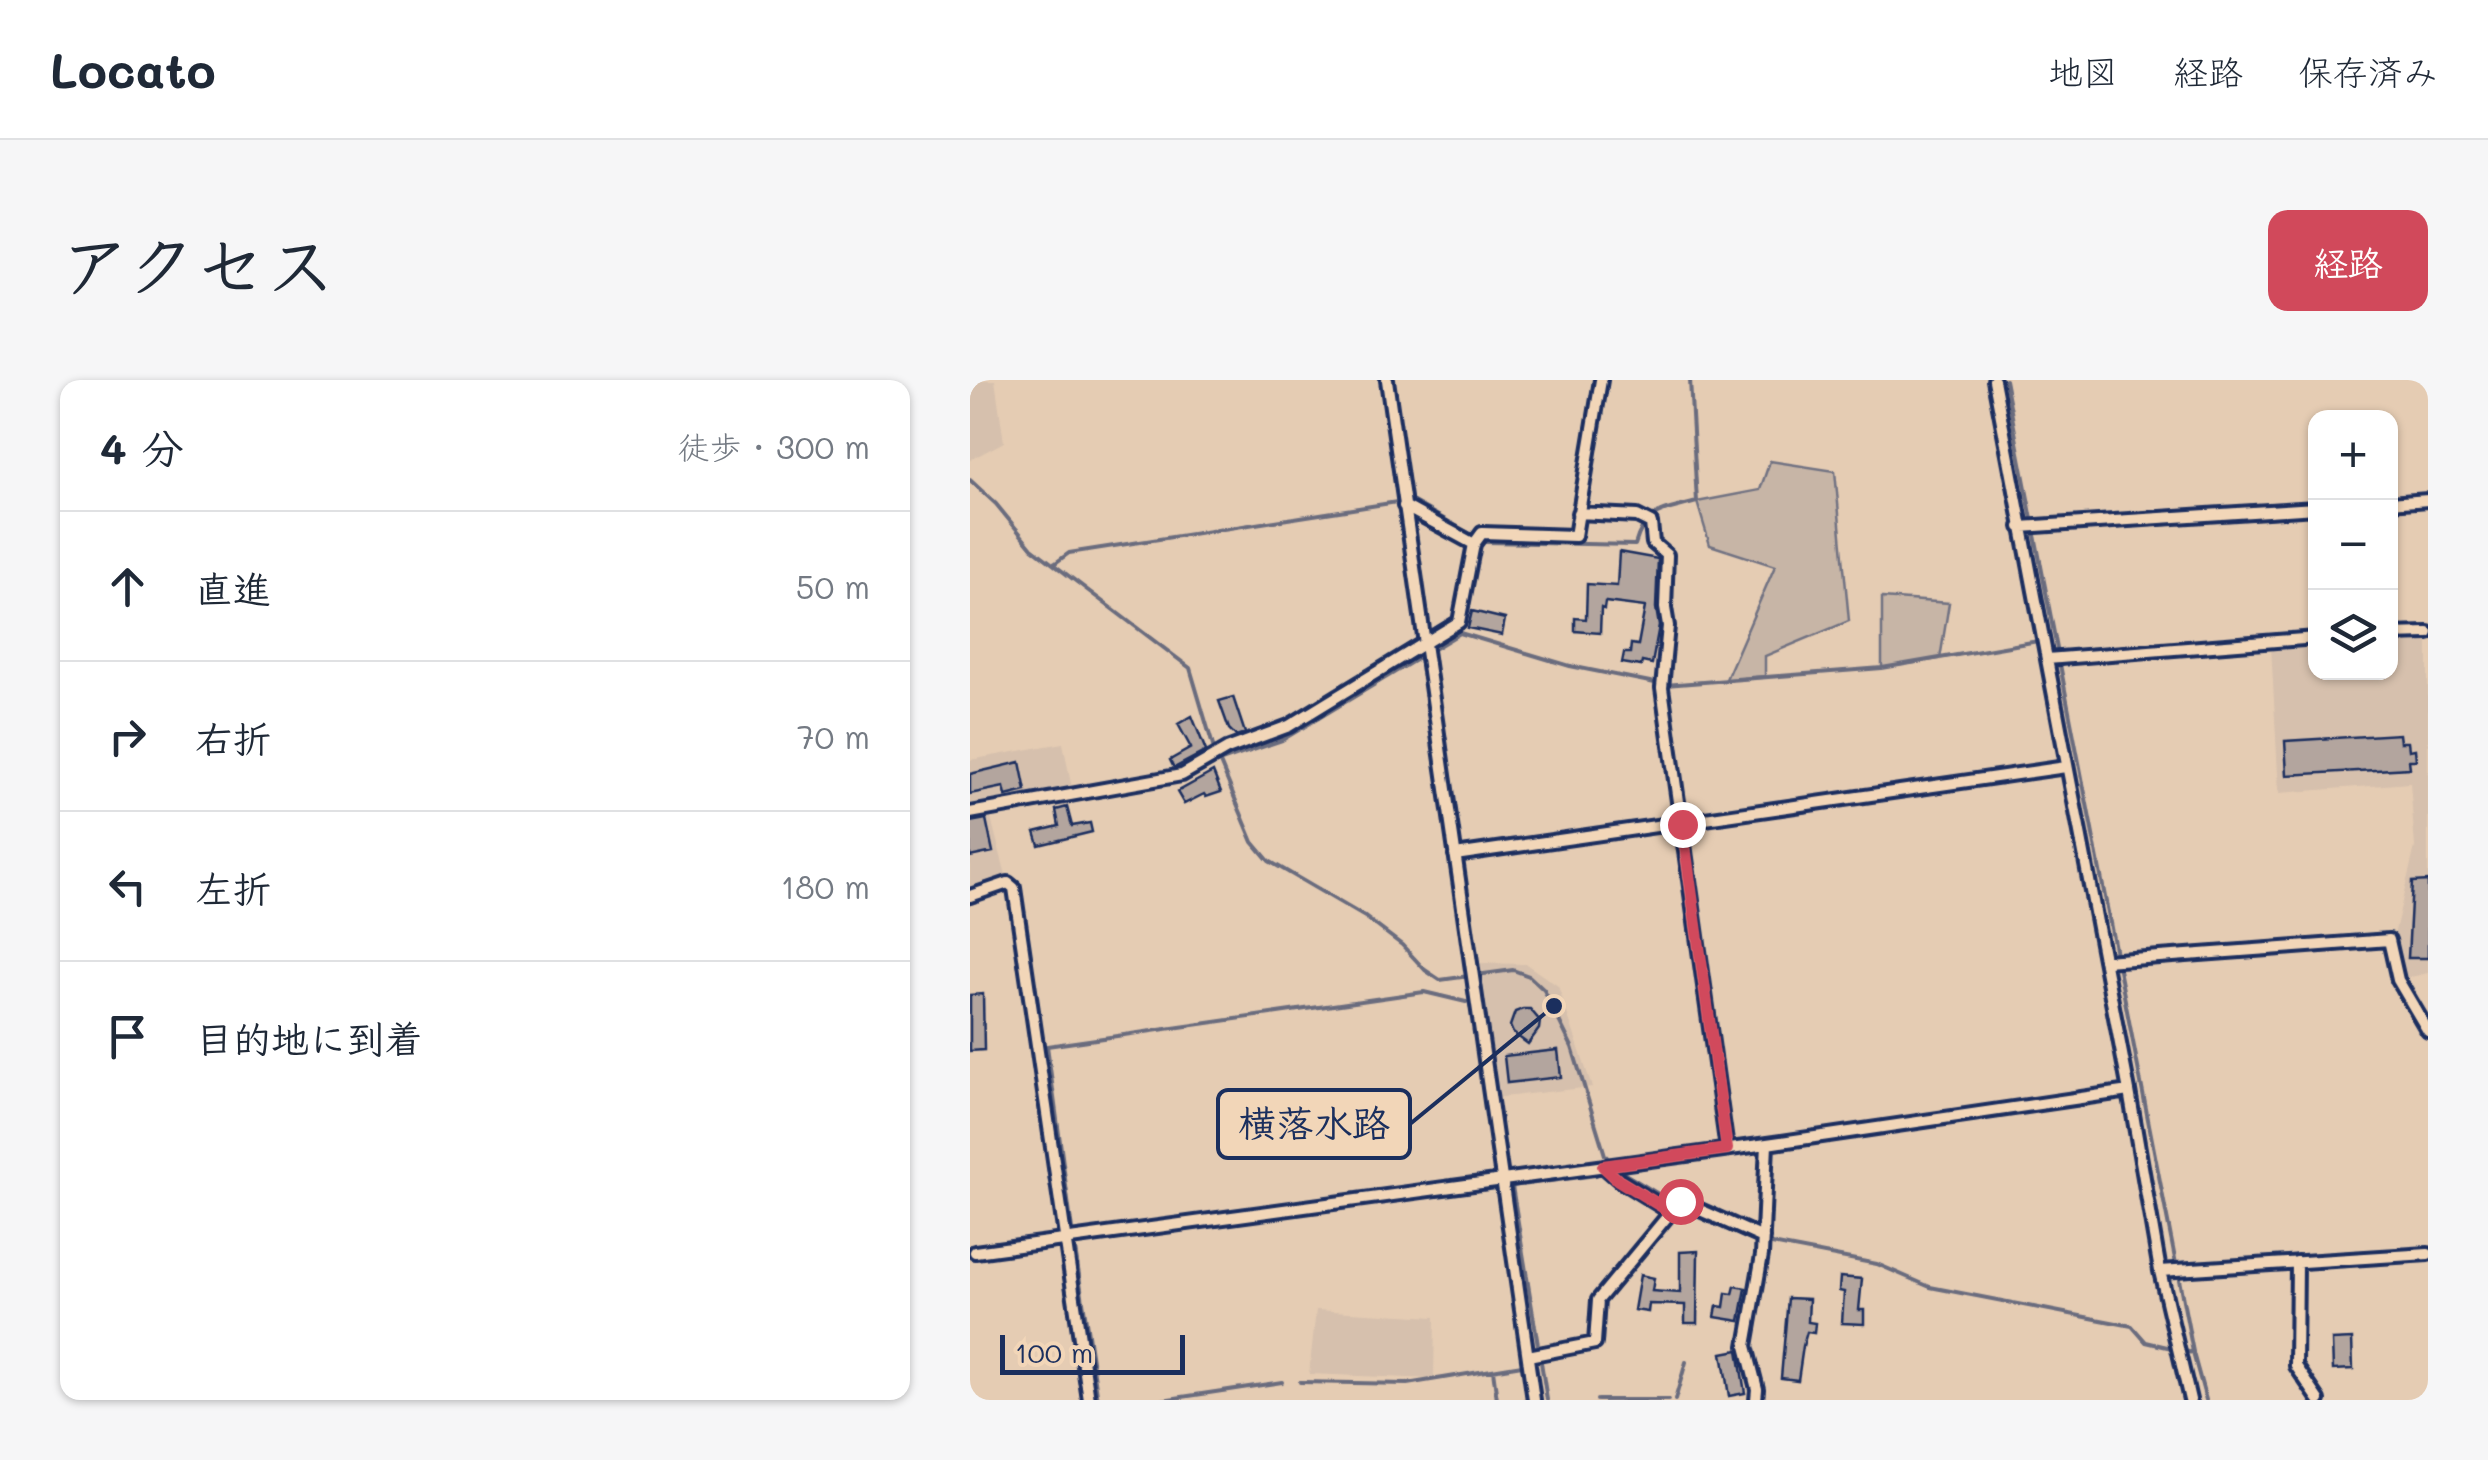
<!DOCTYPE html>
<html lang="ja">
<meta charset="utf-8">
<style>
:root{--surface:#fff;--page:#f6f6f7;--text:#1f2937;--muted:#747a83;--line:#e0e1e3;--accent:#d1495b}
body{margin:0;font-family:Mali,"Klee One",sans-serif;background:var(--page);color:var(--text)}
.controls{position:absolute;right:30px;top:30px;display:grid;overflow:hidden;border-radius:20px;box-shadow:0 2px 8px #0004}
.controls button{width:90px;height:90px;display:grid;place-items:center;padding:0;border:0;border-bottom:2px solid var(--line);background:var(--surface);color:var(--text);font:50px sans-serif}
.scale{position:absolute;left:30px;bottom:25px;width:185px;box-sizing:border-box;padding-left:10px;border:5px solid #1b2f5e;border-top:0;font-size:28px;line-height:35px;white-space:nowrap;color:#1b2f5e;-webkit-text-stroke:8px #f2d6b8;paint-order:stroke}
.stop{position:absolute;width:30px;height:30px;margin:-22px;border:8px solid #d1495b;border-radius:50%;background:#fff}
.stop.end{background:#d1495b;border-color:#fff;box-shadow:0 2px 10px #0008}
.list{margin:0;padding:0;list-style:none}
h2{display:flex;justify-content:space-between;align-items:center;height:130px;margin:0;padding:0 40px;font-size:42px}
h2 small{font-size:32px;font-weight:400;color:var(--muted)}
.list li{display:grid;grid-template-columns:65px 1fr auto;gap:30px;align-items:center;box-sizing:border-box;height:150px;padding:0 40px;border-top:2px solid var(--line)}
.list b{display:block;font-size:38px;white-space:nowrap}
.list em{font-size:32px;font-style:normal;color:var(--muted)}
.icon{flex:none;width:55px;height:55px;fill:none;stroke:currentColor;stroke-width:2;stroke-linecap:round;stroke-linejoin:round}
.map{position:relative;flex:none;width:1458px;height:1020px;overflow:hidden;border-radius:20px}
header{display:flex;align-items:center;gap:60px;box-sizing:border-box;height:140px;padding:0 50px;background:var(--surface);border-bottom:2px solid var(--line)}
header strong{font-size:48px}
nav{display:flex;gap:55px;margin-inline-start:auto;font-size:35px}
.intro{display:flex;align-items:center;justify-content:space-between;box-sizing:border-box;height:240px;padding:0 60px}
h1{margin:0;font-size:70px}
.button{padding:25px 45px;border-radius:20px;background:var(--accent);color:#fff;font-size:35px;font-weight:700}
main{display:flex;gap:60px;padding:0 60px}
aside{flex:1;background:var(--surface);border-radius:20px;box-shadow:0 2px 8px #0004}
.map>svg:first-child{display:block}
.built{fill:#d6c0ad}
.green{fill:#c7b5a6;stroke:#717282;stroke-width:2.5}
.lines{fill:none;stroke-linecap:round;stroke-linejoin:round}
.stream{stroke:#6a6c7e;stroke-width:4}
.building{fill:#b3a59e;stroke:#1b2f5e;stroke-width:2.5}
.minor-casing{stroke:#1b2f5e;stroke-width:18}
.minor{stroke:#f2d6b8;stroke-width:10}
.route{stroke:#d1495b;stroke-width:12}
.leader{fill:none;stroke:#1b2f5e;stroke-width:4}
.callout-dot{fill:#1b2f5e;stroke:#f2d6b8;stroke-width:4}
.callout{fill:#f2d6b8;stroke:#1b2f5e;stroke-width:4}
.callout-label{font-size:38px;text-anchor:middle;font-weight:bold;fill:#1b2f5e}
</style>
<header>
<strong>Locato</strong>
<nav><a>地図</a><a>経路</a><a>保存済み</a></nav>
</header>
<div class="intro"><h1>アクセス</h1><a class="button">経路</a></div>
<main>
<aside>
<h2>4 分<small>徒歩 · 300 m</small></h2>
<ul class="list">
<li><svg class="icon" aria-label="ahead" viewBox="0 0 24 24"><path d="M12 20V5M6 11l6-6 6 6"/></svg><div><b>直進</b></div><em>50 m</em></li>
<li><svg class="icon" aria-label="right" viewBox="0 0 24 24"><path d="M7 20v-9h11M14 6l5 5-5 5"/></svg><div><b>右折</b></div><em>70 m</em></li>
<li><svg class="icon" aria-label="left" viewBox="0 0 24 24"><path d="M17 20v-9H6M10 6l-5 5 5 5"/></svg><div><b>左折</b></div><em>180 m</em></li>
<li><svg class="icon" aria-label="arrive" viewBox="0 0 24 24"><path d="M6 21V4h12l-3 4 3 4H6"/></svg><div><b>目的地に到着</b></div></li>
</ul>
</aside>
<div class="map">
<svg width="1458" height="1020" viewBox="0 0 1458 1020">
<rect width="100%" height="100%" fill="#e5ccb3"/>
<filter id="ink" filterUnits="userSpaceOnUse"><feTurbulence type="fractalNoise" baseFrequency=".01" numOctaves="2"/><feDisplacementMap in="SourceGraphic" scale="20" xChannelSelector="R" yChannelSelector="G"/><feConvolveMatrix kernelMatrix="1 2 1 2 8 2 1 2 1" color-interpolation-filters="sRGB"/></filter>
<g filter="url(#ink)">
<path class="built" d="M 0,0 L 25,0 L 34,62 L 0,80 Z
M 1458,258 L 1458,593 L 1432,599 L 1424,555 L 1445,467 L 1440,403 L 1309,413 L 1301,266 L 1345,264 L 1346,292 L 1420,292 L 1421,260 Z
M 93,363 L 104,419 L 20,435 L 40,510 L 0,520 L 0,380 Z
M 504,583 L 556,584 L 588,606 L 622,707 L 524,718 Z
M 346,930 L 465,937 L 464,999 L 339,994 Z"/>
<path class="green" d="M 800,81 L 865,91 L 879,241 L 795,276 L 795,296 L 756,299 L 805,186 L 740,165 L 727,122 L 790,110 Z
M 912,218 L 979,223 L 970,279 L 912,288 Z"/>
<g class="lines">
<path class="stream" d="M 1035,0 L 1223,972
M 0,100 L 26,124 L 62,168 L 220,288 L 243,366 L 283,462 L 299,481 L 395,537 L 432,565 L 455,590 L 470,600 L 543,590 L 559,596 L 574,610 L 602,667 L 635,775 L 650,791 L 713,829 L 781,860 L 907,884 L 960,907 L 1162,946 L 1176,962 L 1223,973 L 1236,1020
M 84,184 L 99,173 L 440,120 L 515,162 L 665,165 C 675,129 696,131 727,122 L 720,0
M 251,381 L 312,360 L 490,253 L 600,286 L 695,305 L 912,288 L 1068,261
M 102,850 L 77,666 L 454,612 L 496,622
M 105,869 L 128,1020
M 568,965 L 542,806 L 626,795
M 571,982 L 577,1020
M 523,990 L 527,1020
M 330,1002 L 437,1004 L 552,985
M 192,1020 L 312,1002
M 627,1020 L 698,1020
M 705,1020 L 716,982"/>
</g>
<path class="building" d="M 649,172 L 688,179 L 686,228 L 689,246 L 682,284 L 672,282 L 671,286 L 652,283 L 654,273 L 660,273 L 661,264 L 668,265 L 675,227 L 635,222 L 634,229 L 631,228 L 630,253 L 605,251 L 605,238 L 616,239 L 617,204 L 647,206 Z
M 502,231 L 535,239 L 532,255 L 498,248 Z
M 263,317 L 275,353 L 266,356 L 259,349 L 249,321 Z
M 222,336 L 236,371 L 204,388 L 200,380 L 221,368 L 208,344 Z
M 1429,354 L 1430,362 L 1438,362 L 1439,370 L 1445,369 L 1446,380 L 1439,380 L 1440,388 L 1317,395 L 1315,361 Z
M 50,382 L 56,411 L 36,416 L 34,407 L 0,414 L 0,394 Z
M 243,392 L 251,412 L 236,417 L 234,414 L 214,424 L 207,412 Z
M 97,427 L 102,446 L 120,443 L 122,452 L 69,465 L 65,452 L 89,446 L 86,430 Z
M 16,439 L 23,472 L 0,477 L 0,442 Z
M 1458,501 L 1458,578 L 1438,578 L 1442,502 Z
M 13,614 L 14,670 L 0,671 L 0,615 Z
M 553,629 L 560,629 L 570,641 L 569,649 L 558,664 L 543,653 L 540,646 L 545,632 Z
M 588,670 L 591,697 L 537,703 L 534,676 Z
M 728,871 L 727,943 L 715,943 L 715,925 L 679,924 L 678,932 L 664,930 L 670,895 L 684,898 L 682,911 L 710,913 L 710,872 Z
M 870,897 L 892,899 L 889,930 L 894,930 L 894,944 L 872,943 L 874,912 L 869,911 Z
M 765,906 L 776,908 L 770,941 L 745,937 L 747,926 L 754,927 L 756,913 L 763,914 Z
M 818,918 L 839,919 L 838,942 L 845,943 L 844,953 L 837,952 L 833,966 L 828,1000 L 811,998 Z
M 1382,959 L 1383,989 L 1363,990 L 1362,960 Z
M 768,970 L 775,1013 L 759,1016 L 752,973 Z"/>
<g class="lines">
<g class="minor-casing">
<path id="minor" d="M 417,0 L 564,1020
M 1024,0 L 1159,711 L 1190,891 L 1220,1020
M 1420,123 L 1458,120
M 434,126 L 504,164
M 608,133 L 667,136 L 681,143 L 683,163 L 697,175 L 695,228 L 698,246 L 692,308 L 757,769
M 1050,147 L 1346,128
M 1420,254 L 1458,253
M 1077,279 L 1346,258
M 0,433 L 212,395 L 257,369 L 319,346 L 489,242 L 504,164 L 512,153 L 605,156 L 631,0
M 485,475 L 1096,387
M 0,516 L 38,503 L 44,508 L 119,1020
M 1135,581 L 1419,560 L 1428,600 L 1458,651
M 633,786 L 649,800 L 699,831
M 5,872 L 797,764 L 1159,711
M 1327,882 L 1326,986 L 1349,1020
M 1190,891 L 1458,874
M 558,976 L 625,963 L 628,920 L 710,821 L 793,858
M 786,1020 L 787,1009 L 776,966 L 792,875 L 797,764"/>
</g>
<use href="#minor" class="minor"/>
</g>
</g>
<g class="lines" filter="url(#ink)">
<path class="route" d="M 710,821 L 699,831 L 648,800 L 633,786 L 757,769 L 712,444"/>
</g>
<path class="leader" d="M584 626L440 744"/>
<circle class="callout-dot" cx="584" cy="626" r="10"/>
<rect class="callout" x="248" y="710" width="192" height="68" rx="10"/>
<g class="callout-label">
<text x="344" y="757">横落水路</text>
</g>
</svg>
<div class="controls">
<button>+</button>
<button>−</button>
<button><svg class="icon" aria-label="layers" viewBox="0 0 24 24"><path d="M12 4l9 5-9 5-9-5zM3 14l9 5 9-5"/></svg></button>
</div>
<div class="scale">100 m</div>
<div class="stop" style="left:710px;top:821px"></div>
<div class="stop end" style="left:712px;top:444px"></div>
</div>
</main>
